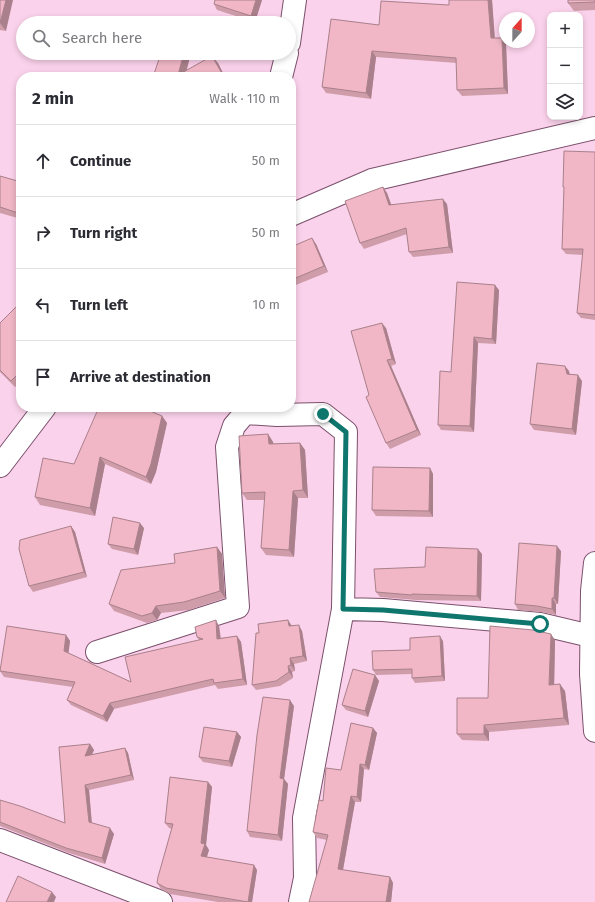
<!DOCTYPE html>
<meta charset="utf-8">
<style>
:root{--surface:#fff;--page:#f2f2f3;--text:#2b2b33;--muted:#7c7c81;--line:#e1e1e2}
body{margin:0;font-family:"Fira Sans",sans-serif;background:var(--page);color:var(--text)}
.controls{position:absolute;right:12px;top:12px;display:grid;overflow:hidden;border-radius:8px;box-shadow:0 2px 6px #0003}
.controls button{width:36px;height:36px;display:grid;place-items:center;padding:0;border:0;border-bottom:1px solid var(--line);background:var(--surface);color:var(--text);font:20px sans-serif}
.compass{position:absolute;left:499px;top:12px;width:36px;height:36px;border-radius:50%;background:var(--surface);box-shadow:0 2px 6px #0003;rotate:21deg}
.stop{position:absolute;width:12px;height:12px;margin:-9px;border:3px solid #0f766e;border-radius:50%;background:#fff}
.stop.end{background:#0f766e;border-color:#fff;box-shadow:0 1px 4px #0008}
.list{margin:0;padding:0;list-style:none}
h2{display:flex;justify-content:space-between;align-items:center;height:52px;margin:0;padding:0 16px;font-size:17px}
h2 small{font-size:13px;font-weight:400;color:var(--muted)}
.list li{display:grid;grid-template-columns:26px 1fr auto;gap:12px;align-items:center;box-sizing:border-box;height:72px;padding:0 16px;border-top:1px solid var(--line)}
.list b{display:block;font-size:15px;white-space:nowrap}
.list em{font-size:13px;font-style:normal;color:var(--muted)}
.icon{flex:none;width:22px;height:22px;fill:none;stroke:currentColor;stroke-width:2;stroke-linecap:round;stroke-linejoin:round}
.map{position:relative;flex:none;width:595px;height:902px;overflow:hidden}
.search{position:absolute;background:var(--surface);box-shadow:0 2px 6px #0003;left:16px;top:16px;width:280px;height:44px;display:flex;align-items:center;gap:10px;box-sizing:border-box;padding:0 14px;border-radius:22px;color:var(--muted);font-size:15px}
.panel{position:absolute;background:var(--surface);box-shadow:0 2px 6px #0003;left:16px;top:72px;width:280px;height:340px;border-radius:16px}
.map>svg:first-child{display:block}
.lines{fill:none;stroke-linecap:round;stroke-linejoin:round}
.minor-casing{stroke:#7b506c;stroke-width:24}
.minor{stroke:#fff;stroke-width:22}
.wall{fill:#cf9daa}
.shaded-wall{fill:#a9808b}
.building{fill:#f1b7c6;stroke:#a9808b}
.route{stroke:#0f766e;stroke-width:5}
</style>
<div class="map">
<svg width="595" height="902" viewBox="0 0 595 902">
<rect width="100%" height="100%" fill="#fbd2eb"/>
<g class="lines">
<g class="minor-casing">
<path id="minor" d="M 289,43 L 295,0
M 281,77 L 287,53
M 291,215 L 372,180 L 595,128
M 245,413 L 277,415 L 323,414 L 346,432 L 343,609 L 304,818 L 305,878 L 300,902
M 0,466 L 45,407
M 595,563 L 592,591 L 591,674 L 595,731
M 343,609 L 383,610 L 540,624 L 595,637
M 97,652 L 238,607 L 227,447 L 234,426 L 245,413 L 245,407
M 0,840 L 161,902"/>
</g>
<use href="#minor" class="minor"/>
</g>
<path class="wall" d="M 0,0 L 6,31 L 0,30 Z
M 262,0 L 255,22 L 217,10 L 214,4 Z
M 492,0 L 495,38 L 506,44 L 508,94 L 462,96 L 457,90 L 457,63 L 376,57 L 371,99 L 326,93 L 322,87 L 379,25 L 449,5 Z
M 595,0 L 595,10 L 574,11 L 568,3 Z
M 153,53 L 191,53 L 186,70 L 218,63 L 225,77 L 153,77 L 160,57 L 155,56 Z
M 595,152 L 595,320 L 581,318 L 577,313 L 583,255 L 566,254 L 562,249 L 564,188 L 563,187 Z
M 0,176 L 21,182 L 21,219 L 0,213 Z
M 383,187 L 387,193 L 391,204 L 447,204 L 453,253 L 413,257 L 409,252 L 407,234 L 364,249 L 360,243 Z
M 316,244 L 328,272 L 291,287 L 291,247 Z
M 499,290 L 496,344 L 478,343 L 474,432 L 441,430 L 438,425 L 451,372 Z
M 21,302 L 21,382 L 15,387 L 0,372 L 0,323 Z
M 386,328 L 396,364 L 391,366 L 421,435 L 390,449 L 386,443 L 369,395 Z
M 569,371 L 569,374 L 582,381 L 576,435 L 534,430 L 530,424 Z
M 162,416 L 167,423 L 156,472 L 151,484 L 105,464 L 95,516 L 40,505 L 35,497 L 74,464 Z
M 268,434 L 273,442 L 274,444 L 300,443 L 305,450 L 308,498 L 298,498 L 294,557 L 266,555 L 261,548 L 265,500 L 247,500 L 242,493 Z
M 430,468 L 433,474 L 433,517 L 376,516 L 372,510 Z
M 71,526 L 75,532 L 87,577 L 33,592 L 29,586 Z
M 144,528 L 138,555 L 112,549 L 108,544 Z
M 217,547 L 222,554 L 225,598 L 189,610 L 161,613 L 157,620 L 147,623 L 114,611 L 109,604 L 175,563 Z
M 561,551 L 558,604 L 556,604 L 556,615 L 541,612 L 518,610 L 515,604 Z
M 482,554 L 481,601 L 416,600 L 380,597 L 376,592 L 425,567 Z
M 219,626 L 221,638 L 237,636 L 241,642 L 247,685 L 218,689 L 215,685 L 114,709 L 107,722 L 71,705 L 67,700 L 73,687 L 4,677 L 0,671 L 66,635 L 70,641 L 68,653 L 131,682 L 199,640 L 197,637 Z
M 292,626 L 302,631 L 307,661 L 294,664 L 295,671 L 292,672 L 293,678 L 280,686 L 256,690 L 252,685 Z
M 555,640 L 554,685 L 565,691 L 569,725 L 489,732 L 489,741 L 462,740 L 457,734 L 488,698 Z
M 443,641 L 445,681 L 415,683 L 412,678 L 412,674 L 376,675 L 373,670 L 410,650 Z
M 375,675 L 379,681 L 368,717 L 346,710 L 342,705 Z
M 294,706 L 284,779 L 288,784 L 282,841 L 250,837 L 247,831 Z
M 373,728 L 377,733 L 369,770 L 364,769 L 361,802 L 355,802 L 343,870 L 390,877 L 393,883 L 391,902 L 309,902 L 327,840 L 317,838 L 313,832 L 323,801 L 341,770 Z
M 237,732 L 241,737 L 232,767 L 203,762 L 199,757 Z
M 90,744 L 94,750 L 92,755 L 125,748 L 128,753 L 134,780 L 89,790 L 92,823 L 114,834 L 105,864 L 69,853 L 0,826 L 0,800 L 65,823 Z
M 208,782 L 212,787 L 206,845 L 209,850 L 207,857 L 257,870 L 252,902 L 218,902 L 170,894 L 161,889 L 157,883 L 172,829 L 169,828 L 165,823 Z"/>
<path class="shaded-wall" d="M 6,0 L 13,0 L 6,31 L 0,23 Z
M 256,0 L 262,0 L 255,22 L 251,16 Z
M 488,0 L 492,0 L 495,44 L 491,38 Z
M 502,38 L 506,44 L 508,94 L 504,88 Z
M 372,51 L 376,57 L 371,99 L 366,93 Z
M 184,53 L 191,53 L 185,77 L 178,75 Z
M 212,56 L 218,63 L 225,77 L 224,77 Z
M 383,187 L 387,193 L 393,210 L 389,205 Z
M 443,199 L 447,204 L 453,253 L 449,247 Z
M 312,238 L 316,244 L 328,272 L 324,266 Z
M 495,285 L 499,290 L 496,344 L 492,339 Z
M 382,323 L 386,328 L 396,364 L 392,359 Z
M 474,337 L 478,343 L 474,432 L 470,426 Z
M 387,360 L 391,366 L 421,435 L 417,430 Z
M 565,366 L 569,371 L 571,380 L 567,374 Z
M 578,375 L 582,381 L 576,435 L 572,429 Z
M 162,416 L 167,423 L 156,472 L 151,484 L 146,477 Z
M 268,434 L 273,442 L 274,452 L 269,444 Z
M 300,443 L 305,450 L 308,498 L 303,490 Z
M 100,457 L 105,464 L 95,516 L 90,508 Z
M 430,468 L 433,474 L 433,517 L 429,511 Z
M 293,491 L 298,498 L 294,557 L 289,550 Z
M 140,523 L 144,528 L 138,555 L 134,549 Z
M 71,526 L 75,532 L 87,577 L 84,572 Z
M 557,546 L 561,551 L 558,604 L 554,598 Z
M 217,547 L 222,554 L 225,598 L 220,591 Z
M 478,549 L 482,554 L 481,601 L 477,596 Z
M 552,598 L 556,604 L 556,615 L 552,609 Z
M 156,606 L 161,613 L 157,620 L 152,613 Z
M 216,620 L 219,626 L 221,644 L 217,639 Z
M 288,620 L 292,626 L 289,626 Z
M 299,625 L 302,631 L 307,661 L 303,656 Z
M 551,634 L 555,640 L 554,692 L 549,685 Z
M 66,635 L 70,641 L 68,657 L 64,651 Z
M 237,636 L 241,642 L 247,685 L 243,679 Z
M 440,636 L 443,641 L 445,681 L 442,676 Z
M 290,658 L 294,664 L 295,671 L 291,665 Z
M 288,666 L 292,672 L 293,678 L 289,672 Z
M 375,675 L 379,681 L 368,717 L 365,711 Z
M 560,684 L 565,691 L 569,725 L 564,718 Z
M 290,700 L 294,706 L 284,779 L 288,784 L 282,841 L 278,835 L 280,778 Z
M 110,703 L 114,709 L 107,722 L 103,716 Z
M 484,725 L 489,732 L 489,741 L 484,734 Z
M 373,728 L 377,733 L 369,770 L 365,765 Z
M 237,732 L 241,737 L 232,767 L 229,761 Z
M 90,744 L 94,750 L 88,762 L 85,756 Z
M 125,748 L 128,753 L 134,780 L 131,775 Z
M 360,764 L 364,769 L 361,802 L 357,797 Z
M 208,782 L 212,787 L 206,845 L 209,850 L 205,862 L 201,856 L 201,843 Z
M 85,785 L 89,790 L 92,827 L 89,822 Z
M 351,796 L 355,802 L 342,875 L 338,869 Z
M 110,828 L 114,834 L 105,864 L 102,858 Z
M 254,865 L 257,870 L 252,902 L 248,902 Z
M 390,877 L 393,883 L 391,902 L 386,902 Z
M 52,892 L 56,897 L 54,902 L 47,902 Z"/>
<path class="building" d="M 0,0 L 6,0 L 0,23 Z
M 215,0 L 256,0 L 251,16 L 214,4 Z
M 449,0 L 488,0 L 491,38 L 502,38 L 504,88 L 457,90 L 456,58 L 372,51 L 366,93 L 322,87 L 331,19 L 379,25 L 381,1 L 449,5 Z
M 568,0 L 595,0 L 595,2 L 568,3 Z
M 158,20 L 169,23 L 157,23 Z
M 161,53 L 184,53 L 178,75 L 212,56 L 224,77 L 153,77 Z
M 564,151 L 595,152 L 595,315 L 577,313 L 583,249 L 562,249 L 564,187 L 563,187 Z
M 0,176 L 21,182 L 21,214 L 0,207 Z
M 383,187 L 389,205 L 443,199 L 449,247 L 409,252 L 406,228 L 360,243 L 345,201 Z
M 312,238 L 324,266 L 291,280 L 291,247 Z
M 457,282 L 495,285 L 492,339 L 474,337 L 470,426 L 438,425 L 440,371 L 451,372 Z
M 21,302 L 21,371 L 11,381 L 0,370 L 0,323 Z
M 382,323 L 392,359 L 387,360 L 417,430 L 386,443 L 366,397 L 369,395 L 351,331 Z
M 537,363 L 565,366 L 567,374 L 578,375 L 572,429 L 530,424 Z
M 99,407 L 141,407 L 162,416 L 151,464 L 146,477 L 100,457 L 90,508 L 35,497 L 43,458 L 74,464 Z
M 268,434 L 269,444 L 300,443 L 303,490 L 293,491 L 289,550 L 261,548 L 265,492 L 242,493 L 239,436 Z
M 373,467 L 430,468 L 429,511 L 372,510 Z
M 113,517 L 140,523 L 134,549 L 108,544 Z
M 71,526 L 84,572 L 29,586 L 19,549 L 20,540 Z
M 519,543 L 557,546 L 554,598 L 552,598 L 552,609 L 537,606 L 515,604 Z
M 217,547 L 220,591 L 184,602 L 156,606 L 152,613 L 142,616 L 109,604 L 121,570 L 175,563 L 174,554 Z
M 426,547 L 478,549 L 477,596 L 412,594 L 412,595 L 376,592 L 374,569 L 425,567 Z
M 216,620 L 217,639 L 237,636 L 243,679 L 214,683 L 213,679 L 110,703 L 103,716 L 67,700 L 75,682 L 0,671 L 7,626 L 66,635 L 64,651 L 131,682 L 125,657 L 203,639 L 197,637 L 195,627 Z
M 288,620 L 289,626 L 299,625 L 303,656 L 290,658 L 291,665 L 288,666 L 289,672 L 276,681 L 252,685 L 256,633 L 259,633 L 258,624 Z
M 490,626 L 533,630 L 551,634 L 549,685 L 560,684 L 564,718 L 484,725 L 484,734 L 457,734 L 457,698 L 488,698 Z
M 440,636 L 442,676 L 412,678 L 412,669 L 373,670 L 372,651 L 410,650 L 410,638 Z
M 353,669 L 375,675 L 365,711 L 342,705 Z
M 263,697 L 290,700 L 280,778 L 284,779 L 278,835 L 247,831 L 257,735 Z
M 351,723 L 373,728 L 365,765 L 360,764 L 357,797 L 351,796 L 338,869 L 390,877 L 386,902 L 309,902 L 328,835 L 313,832 L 319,800 L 323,801 L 326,768 L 341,770 Z
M 204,727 L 237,732 L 229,761 L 199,757 Z
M 90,744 L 85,756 L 125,748 L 131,775 L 85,785 L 89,822 L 110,828 L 102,858 L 66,848 L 0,822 L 0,800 L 20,806 L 65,823 L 59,747 Z
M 170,777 L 208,782 L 201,843 L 205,844 L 201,856 L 254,865 L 248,902 L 166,888 L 157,883 L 158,877 L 173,824 L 165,823 Z
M 18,876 L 52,892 L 47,902 L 6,902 Z"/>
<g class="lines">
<path class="route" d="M 323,414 L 346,432 L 343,609 L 383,610 L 540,624"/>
</g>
</svg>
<div class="controls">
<button>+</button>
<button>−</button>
<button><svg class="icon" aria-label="layers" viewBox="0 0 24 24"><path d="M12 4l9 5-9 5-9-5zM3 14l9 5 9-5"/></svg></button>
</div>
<svg class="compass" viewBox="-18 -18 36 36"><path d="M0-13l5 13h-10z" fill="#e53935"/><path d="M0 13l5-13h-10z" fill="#7c7c81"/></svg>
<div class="stop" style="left:540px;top:624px"></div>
<div class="stop end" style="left:323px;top:414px"></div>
<div class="search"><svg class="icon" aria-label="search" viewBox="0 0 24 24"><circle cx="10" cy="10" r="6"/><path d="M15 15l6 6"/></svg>Search here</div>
<section class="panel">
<h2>2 min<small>Walk · 110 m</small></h2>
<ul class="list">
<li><svg class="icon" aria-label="ahead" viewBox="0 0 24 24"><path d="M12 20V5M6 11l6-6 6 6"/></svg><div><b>Continue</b></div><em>50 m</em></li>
<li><svg class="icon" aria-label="right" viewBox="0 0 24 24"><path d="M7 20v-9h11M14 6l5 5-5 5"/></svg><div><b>Turn right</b></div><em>50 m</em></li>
<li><svg class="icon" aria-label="left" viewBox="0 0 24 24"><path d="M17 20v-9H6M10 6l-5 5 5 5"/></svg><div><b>Turn left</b></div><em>10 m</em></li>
<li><svg class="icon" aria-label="arrive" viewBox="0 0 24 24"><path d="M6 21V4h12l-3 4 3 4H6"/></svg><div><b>Arrive at destination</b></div></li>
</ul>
</section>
</div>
